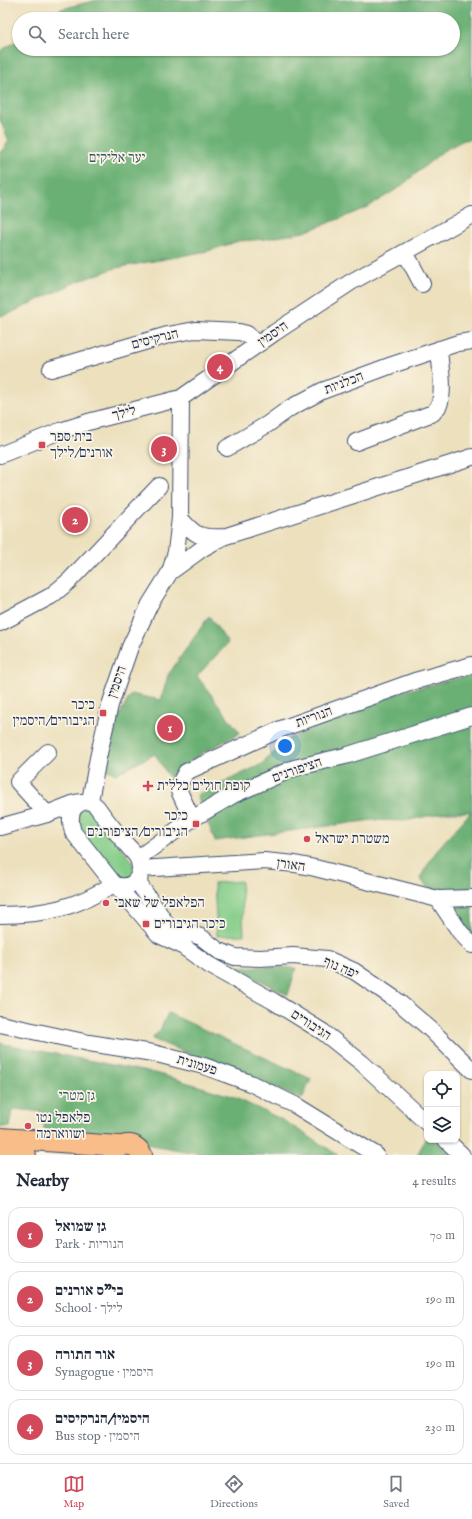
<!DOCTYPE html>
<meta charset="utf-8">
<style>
:root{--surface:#fff;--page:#f6f6f7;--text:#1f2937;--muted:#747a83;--line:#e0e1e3;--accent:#d1495b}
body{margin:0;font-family:"IM FELL English","Frank Ruhl Libre",serif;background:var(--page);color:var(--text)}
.controls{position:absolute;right:12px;bottom:12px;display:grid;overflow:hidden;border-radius:8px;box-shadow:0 1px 3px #0004}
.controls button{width:36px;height:36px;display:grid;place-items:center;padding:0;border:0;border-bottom:1px solid var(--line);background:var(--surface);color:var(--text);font:20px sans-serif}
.you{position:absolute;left:285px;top:746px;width:14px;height:14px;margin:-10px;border:3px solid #fff;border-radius:50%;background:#1a73e8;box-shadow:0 0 0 6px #1a73e833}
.badge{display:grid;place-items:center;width:26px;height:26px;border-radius:50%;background:var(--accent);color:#fff;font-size:13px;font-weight:700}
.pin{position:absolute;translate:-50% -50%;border:2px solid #fff;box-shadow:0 1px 4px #0006}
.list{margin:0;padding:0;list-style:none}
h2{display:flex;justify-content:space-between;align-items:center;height:52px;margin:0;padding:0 16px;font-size:17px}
h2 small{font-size:13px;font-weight:400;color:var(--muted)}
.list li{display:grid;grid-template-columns:26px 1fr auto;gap:12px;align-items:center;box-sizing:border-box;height:56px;margin:0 8px 8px;padding:0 8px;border:1px solid var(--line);border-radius:12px}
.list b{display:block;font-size:15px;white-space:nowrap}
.list p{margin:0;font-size:13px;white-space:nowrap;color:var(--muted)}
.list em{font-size:13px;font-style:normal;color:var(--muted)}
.icon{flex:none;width:22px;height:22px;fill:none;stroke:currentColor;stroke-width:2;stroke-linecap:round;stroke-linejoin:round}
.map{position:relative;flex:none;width:472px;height:1155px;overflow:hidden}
.search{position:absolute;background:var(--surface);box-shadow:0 1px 3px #0004;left:12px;right:12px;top:12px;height:44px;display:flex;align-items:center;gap:10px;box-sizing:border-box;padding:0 14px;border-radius:22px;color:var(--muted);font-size:15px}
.sheet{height:308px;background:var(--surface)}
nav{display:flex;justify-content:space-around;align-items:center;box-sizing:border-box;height:56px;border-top:1px solid var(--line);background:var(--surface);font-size:11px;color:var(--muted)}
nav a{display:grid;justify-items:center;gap:2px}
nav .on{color:var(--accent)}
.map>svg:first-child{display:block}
.green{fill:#84cd89;stroke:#507e74}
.forest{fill:#6bb075;stroke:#43706a}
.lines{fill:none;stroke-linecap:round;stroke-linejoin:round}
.minor-casing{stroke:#3a4a6c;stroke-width:18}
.major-casing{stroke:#3a4a6c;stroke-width:22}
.minor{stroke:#fff;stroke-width:16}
.major{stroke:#f8bd88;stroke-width:20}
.poi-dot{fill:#d1495b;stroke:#fcf5e5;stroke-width:1.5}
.labels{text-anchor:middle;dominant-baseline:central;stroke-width:3.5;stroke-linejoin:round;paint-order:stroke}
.park-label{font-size:14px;fill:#355669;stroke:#fcf5e5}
.street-label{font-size:14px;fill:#1b2f5e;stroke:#fcf5e5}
.poi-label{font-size:14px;fill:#1b2f5e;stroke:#fcf5e5;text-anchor:start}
</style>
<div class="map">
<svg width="472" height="1155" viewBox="0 0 472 1155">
<rect width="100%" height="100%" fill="#fcf5e5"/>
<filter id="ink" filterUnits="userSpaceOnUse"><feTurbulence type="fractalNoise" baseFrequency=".025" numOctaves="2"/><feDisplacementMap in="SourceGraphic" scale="8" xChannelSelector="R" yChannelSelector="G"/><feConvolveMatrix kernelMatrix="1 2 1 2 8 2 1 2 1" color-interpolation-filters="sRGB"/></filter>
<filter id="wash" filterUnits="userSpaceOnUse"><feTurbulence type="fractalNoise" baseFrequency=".012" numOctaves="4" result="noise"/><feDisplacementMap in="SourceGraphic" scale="16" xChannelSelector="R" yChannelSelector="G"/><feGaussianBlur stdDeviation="0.9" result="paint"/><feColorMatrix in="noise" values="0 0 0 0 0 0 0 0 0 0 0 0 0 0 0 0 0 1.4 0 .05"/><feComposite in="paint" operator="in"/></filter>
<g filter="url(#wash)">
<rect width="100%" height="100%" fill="#ece0bd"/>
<path class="green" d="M 88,807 L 132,861 L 134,872 L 131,877 L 117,880 L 78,829 L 79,811 Z
M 241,881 L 244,935 L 217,936 L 214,883 Z"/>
<path class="forest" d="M 97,0 L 472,0 L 472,139 L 464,140 L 443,151 L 400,187 L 368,207 L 339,219 L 304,232 L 266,239 L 239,241 L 208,251 L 116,268 L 76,282 L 11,313 L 0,316 L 0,153 L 9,141 L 0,120 L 0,51 L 19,40 L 19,49 L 453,49 L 453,19 L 53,19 L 61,9 Z
M 209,616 L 228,643 L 197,676 L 240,733 L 201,754 L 169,777 L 155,754 L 116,774 L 106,769 L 118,718 L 131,694 L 161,700 L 168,675 Z
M 472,675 L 472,944 L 420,878 L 431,859 L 442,844 L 471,812 L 446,812 L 405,821 L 373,820 L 215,841 L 197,795 L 262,764 L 288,739 L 400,692 Z
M 232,966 C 253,968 275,966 296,968 L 288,995 Z
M 168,1013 L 311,1079 L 302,1099 L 152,1039 L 160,1030 Z
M 0,1043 L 159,1074 L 231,1096 L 281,1119 L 338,1155 L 207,1155 L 108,1137 L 44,1129 L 44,1112 L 13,1109 L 10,1127 L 0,1127 Z
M 427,1137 L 427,1140 L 435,1140 L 452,1155 L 417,1155 Z"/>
</g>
<g filter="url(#ink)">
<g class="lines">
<g class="minor-casing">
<path id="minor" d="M 405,252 L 422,284
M 51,369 L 168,335 L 195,330 L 239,332 L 247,334 L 257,345
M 356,442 L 433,413 C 435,410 438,408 439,405 C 445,391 440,365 439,349
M 227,448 L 268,424 L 290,408 L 322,391 L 392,365 L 458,343 L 472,341
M 0,455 L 60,431 L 88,422 L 181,398 L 274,333 L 351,282 L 472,215
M 180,518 C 195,536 200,538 223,537
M 170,572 L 203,548 L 223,537 L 472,457
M 0,623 L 51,596 L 69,581 L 159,486
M 90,801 L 98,758 L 110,705 L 130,647 L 150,604 L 170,572 L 176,552 L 180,518 L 181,398
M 90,801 L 97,807 C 106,820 116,832 126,844 C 130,849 136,854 138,859 C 145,876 132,892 114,884 L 73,832 C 68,816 71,802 90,801 Z
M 47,814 L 18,782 L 48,752
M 192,819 L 179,791 L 180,783 L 186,772 L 281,729 L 415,681 L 472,665
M 0,827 L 47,814 L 75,803 L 82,802
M 138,858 L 192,819 L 233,795 L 294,768 L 345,756 L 472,716
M 140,869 L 264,861 L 295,864 L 315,868 L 438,899 L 472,898
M 140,872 L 139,884 L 177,939
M 117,886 L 159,935 L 181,945 L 209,965 L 273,1001 L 323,1032 L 362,1063 L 427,1123
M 438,899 L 460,932 L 472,945
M 0,915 C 44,915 76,908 114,884
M 159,935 L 170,930 L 186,932 L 201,937 L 219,951 L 235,957 L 260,958 L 293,956 L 327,959 L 354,971 L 395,999 L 429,1028 L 472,1070
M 0,1024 L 89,1043 L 153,1053 L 204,1066 L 250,1083 L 295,1105 L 376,1155
M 446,1140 L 462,1155"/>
</g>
<g class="major-casing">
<path id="major" d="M 0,1138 L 120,1146
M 0,1154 L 26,1155
M 113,1155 C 119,1142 136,1141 142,1155"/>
</g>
<use href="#minor" class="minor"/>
<use href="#major" class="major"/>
</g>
</g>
<g class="poi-dot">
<rect x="38" y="441" width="8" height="8" rx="2"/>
<rect x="99" y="709" width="8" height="8" rx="2"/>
<path d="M146 780h4v4h4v4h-4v4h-4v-4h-4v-4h4z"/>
<rect x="192" y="820" width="8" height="8" rx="2"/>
<circle cx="307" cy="839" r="4"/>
<circle cx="106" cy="903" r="4"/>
<rect x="142" y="920" width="8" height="8" rx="2"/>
<circle cx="28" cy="1126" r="4"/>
</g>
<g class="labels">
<g class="park-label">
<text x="117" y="158">יער אליקים</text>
<text x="77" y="1096">גן מטרי</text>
</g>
<g class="street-label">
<text transform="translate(273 334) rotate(-35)">היסמין</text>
<text transform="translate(155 339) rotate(-14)">הנרקיסים</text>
<text transform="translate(344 383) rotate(-21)">הכלניות</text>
<text transform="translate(124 413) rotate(-14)">לילך</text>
<text transform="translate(117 682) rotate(-71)">היסמין</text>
<text transform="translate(314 717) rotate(-20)">הנוריות</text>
<text transform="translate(297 770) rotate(-19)">הציפורנים</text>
<text transform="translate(291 865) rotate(8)">האורן</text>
<text transform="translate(341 968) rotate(23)">יפה נוף</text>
<text transform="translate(311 1025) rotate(33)">הגיבורים</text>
<text transform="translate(197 1065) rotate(17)">פעמונית</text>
</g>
<g class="poi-label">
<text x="50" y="437">בית ספר<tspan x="50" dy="16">אורנים/לילך</tspan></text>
<text x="95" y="705" text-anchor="end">כיכר<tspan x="95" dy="16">הגיבורים/היסמין</tspan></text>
<text x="157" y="786">קופת חולים כללית</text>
<text x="188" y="816" text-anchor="end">כיכר<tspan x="188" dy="16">הגיבורים/הציפורנים</tspan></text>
<text x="315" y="839">משטרת ישראל</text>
<text x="114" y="903">הפלאפל של שאבי</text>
<text x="154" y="924">כיכר הגיבורים</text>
<text x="36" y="1118">פלאפל נטו<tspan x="36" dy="16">ושווארמה</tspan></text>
</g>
</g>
</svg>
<div class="controls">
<button><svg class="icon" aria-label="locate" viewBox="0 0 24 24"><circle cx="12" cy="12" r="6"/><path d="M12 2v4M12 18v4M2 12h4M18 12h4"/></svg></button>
<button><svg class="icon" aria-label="layers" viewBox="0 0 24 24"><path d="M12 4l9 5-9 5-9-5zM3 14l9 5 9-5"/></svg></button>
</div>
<div class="you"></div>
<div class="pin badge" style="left:170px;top:728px">1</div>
<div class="pin badge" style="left:75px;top:520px">2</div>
<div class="pin badge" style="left:164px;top:449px">3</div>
<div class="pin badge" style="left:220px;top:367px">4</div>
<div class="search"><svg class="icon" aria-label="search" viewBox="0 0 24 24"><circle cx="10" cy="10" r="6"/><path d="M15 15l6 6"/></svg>Search here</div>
</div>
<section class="sheet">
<h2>Nearby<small>4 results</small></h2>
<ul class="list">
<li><span class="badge">1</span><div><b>גן שמואל</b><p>Park · הנוריות</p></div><em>70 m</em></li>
<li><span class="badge">2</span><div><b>בי&quot;ס אורנים</b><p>School · לילך</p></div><em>190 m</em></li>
<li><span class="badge">3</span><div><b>אור התורה</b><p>Synagogue · היסמין</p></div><em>190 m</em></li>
<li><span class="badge">4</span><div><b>היסמין/הנרקיסים</b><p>Bus stop · היסמין</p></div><em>230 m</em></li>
</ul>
</section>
<nav>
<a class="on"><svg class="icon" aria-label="map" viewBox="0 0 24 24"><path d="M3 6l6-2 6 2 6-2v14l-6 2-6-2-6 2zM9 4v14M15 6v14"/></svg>Map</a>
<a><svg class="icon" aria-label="directions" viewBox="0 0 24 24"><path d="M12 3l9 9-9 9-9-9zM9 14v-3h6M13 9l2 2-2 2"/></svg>Directions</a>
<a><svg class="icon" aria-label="saved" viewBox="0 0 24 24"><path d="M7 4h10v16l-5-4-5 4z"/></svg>Saved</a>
</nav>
